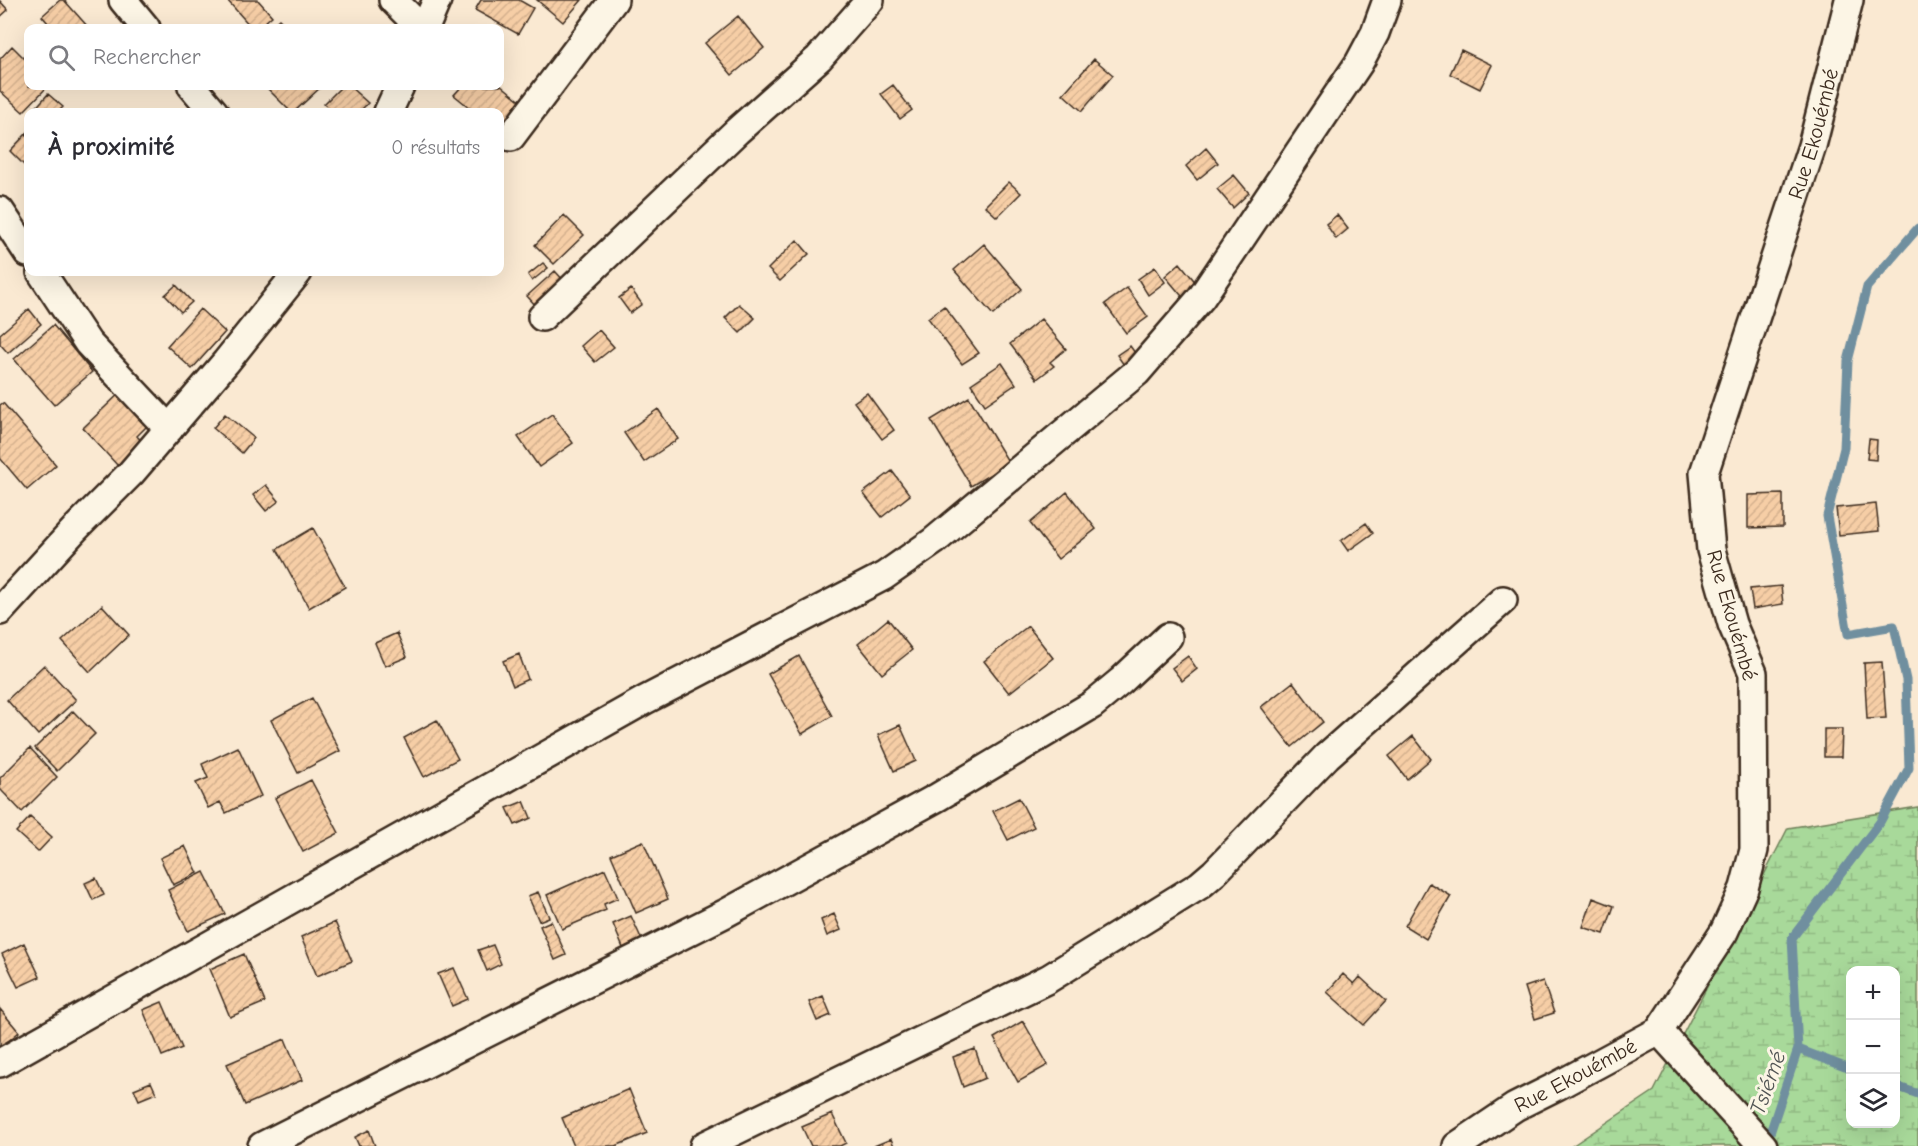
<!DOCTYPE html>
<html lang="fr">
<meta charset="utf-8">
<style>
:root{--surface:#fff;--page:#f2f2f3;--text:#2b2b33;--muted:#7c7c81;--line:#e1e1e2}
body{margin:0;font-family:"Comic Neue",sans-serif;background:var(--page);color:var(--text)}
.controls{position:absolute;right:18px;bottom:18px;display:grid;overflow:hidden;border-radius:12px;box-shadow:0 6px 24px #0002}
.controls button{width:54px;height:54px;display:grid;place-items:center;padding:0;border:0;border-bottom:2px solid var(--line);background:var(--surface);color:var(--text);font:30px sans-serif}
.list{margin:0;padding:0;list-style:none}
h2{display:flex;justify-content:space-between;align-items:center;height:78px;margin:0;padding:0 24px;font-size:26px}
h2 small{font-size:20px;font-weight:400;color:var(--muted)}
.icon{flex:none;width:33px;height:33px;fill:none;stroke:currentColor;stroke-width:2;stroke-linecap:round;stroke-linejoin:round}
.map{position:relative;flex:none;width:1918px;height:1146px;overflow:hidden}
.search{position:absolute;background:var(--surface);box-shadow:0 6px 24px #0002;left:24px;top:24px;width:480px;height:66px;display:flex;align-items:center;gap:15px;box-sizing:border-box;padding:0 21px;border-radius:12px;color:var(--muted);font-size:22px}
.panel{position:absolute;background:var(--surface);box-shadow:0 6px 24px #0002;left:24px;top:108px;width:480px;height:168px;border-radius:12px}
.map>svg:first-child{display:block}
.wetland{fill:url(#wetland-marsh);stroke:#72825c;stroke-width:1.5;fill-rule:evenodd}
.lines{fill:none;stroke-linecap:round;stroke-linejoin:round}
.stream{stroke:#708f9f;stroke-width:9}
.building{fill:url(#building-hatch);stroke:#3b2a1e;stroke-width:1.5}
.street-casing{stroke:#3b2a1e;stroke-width:32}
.street{stroke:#fcf5e5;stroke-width:27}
.labels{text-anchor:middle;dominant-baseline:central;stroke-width:6;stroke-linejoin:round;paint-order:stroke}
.street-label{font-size:21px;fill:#3b2a1e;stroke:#fcf5e5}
.water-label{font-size:22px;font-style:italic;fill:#515454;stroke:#fcf5e5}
</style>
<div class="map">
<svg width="1918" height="1146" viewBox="0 0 1918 1146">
<defs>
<pattern id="wetland-marsh" width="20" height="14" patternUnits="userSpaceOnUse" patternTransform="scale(1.5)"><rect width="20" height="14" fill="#a8d99a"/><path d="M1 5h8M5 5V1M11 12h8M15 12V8" fill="none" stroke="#92ba84"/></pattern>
<pattern id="building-hatch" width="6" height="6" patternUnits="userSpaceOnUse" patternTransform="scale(1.5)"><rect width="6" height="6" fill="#f6cea6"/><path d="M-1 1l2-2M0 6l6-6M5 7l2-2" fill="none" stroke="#d4b18e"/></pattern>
</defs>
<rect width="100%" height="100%" fill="#fae9d2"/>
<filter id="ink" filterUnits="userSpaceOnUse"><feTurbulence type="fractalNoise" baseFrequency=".0167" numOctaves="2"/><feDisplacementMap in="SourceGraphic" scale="12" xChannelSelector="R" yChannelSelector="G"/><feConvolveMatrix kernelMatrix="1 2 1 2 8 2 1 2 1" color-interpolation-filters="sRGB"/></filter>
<g filter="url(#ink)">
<path class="wetland" d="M 1918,807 L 1918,1146 L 1572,1146 L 1654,1091 L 1788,828 ZM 1850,970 L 1896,970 L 1896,1124 L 1850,1124 Z"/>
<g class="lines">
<path class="stream" d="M 1798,1049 L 1792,938 L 1880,822 L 1909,768 L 1906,680 L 1894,626 L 1848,634 L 1827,516 L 1844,448 L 1848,361 L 1867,287 L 1918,228
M 1896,1086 L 1918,1094
M 1766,1145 L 1798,1049 L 1850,1069"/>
</g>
<path class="building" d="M 60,0 L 64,0 L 89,28 L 42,28 L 48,23 L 42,16 Z
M 227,0 L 258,0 L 272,16 L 258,28 L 252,28 Z
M 481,0 L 519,0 L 533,8 L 518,34 L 475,10 Z
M 537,0 L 582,0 L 563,22 Z
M 0,1 L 8,10 L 0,17 Z
M 738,16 L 764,48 L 732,75 L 705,43 Z
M 279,19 L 288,28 L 269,28 Z
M 12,46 L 28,62 L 28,86 L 48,86 L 23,112 L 0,91 L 0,59 Z
M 1461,50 L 1492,65 L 1480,89 L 1450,74 Z
M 1094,59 L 1113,75 L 1082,111 L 1063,94 Z
M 500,84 L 524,104 L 500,133 L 500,112 L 475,112 L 454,95 L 462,86 L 500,86 Z
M 893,85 L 912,110 L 900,119 L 881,94 Z
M 265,86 L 322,86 L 294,112 L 291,112 Z
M 342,86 L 349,86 L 368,103 L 359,112 L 333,112 L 324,104 Z
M 48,94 L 63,107 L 58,112 L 32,112 Z
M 28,132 L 28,169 L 10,151 Z
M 1206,148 L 1218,163 L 1197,180 L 1186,166 Z
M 1234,175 L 1249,193 L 1233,208 L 1217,189 Z
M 1009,182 L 1021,193 L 997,217 L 985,206 Z
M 564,215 L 584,235 L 554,264 L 535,245 Z
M 1337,215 L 1348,229 L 1336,239 L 1326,224 Z
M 797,240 L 809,254 L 780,281 L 768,269 Z
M 984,244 L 1022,289 L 993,315 L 954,270 Z
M 543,263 L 548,268 L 532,281 L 528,275 Z
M 1180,263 L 1201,289 L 1186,301 L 1165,276 Z
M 1155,267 L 1165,282 L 1148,295 L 1138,279 Z
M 555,271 L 565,282 L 537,307 L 527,296 Z
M 176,285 L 192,302 L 181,312 L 165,295 Z
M 1127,288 L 1148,317 L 1126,333 L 1105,304 Z
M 631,289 L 642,304 L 630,313 L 619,298 Z
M 739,304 L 755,318 L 740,333 L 725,318 Z
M 944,306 L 979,353 L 962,364 L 928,318 Z
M 29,309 L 41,324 L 8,353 L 0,344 L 0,334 Z
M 200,309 L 225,332 L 192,369 L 167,346 Z
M 1041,319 L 1066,349 L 1050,362 L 1054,366 L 1037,379 L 1010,344 Z
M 53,325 L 92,372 L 54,405 L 14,359 Z
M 599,330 L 614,347 L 595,362 L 581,346 Z
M 1130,346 L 1141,361 L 1128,371 L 1117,355 Z
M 1002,363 L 1016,384 L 985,405 L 971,384 Z
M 125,388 L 154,419 L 137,436 L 143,443 L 118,466 L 83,428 Z
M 867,393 L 894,430 L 882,439 L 854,402 Z
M 969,397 L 1009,463 L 971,486 L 931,420 Z
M 3,403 L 56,465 L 27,490 L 0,458 L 0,405 Z
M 658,409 L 678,439 L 644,462 L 624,433 Z
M 225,414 L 254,438 L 242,453 L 213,428 Z
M 552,414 L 573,443 L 539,467 L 518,437 Z
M 1869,439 L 1877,440 L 1876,460 L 1867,459 Z
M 892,471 L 910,495 L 882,517 L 863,493 Z
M 266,485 L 279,501 L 266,511 L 253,495 Z
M 1067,492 L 1096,529 L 1058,559 L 1030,523 Z
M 1783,494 L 1783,527 L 1748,528 L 1748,495 Z
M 1876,504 L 1879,531 L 1839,535 L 1836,508 Z
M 1366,523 L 1373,533 L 1348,551 L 1341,541 Z
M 313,528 L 345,587 L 309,608 L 277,549 Z
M 1781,586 L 1783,604 L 1753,609 L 1750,589 Z
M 102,605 L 129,635 L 90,672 L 62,641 Z
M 888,619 L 912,650 L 882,674 L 858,644 Z
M 1028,626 L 1053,658 L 1009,693 L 984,661 Z
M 397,633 L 407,657 L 385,666 L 375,643 Z
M 519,654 L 528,679 L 513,686 L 503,661 Z
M 799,656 L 832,716 L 802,734 L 768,674 Z
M 1188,656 L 1197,669 L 1182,681 L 1172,668 Z
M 1882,662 L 1886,718 L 1867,719 L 1864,663 Z
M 44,665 L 76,700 L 38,735 L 7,700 Z
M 1293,682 L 1323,722 L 1292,747 L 1261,707 Z
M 312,698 L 340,751 L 298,773 L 271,720 Z
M 73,711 L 95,734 L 57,771 L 35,748 Z
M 437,720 L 458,759 L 424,777 L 404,738 Z
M 900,725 L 916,761 L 894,771 L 878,735 Z
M 1824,729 L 1842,729 L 1841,757 L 1824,757 Z
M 1413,736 L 1431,759 L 1407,779 L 1389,756 Z
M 238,747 L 261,796 L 226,813 L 220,802 L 208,808 L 196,783 L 208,778 L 202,764 Z
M 30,748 L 57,777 L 22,812 L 0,789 L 0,778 Z
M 311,780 L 339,833 L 303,852 L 275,798 Z
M 1019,798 L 1034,827 L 1008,840 L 993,811 Z
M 524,801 L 531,818 L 515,825 L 507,808 Z
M 30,817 L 52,837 L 38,852 L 16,832 Z
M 643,841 L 668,899 L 636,913 L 611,855 Z
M 185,846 L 198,873 L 173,885 L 160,858 Z
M 605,869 L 618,898 L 604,904 L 606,910 L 562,929 L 547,895 Z
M 204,872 L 225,914 L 188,931 L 168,890 Z
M 96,878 L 104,895 L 93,900 L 85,883 Z
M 1429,883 L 1451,896 L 1426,939 L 1405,926 Z
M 538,892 L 549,917 L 539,921 L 528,896 Z
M 1593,898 L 1614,906 L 1604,934 L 1583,927 Z
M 834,914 L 841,930 L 827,936 L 821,920 Z
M 631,916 L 642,940 L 623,948 L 613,924 Z
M 551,921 L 566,955 L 555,960 L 540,926 Z
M 335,922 L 352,961 L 317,976 L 301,937 Z
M 24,943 L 40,977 L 18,987 L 2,954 Z
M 493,945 L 501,964 L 487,971 L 478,950 Z
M 244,954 L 265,1002 L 230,1017 L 210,969 Z
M 454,968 L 468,999 L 452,1006 L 438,974 Z
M 1343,974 L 1354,984 L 1360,977 L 1386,1001 L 1364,1025 L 1327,992 Z
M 1543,981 L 1554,1013 L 1535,1019 L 1525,987 Z
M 823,996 L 831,1015 L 817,1021 L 809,1002 Z
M 162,1002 L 182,1048 L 162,1056 L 143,1010 Z
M 0,1009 L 19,1032 L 0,1048 Z
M 1023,1021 L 1048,1065 L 1018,1082 L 994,1038 Z
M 285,1039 L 302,1080 L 245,1105 L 227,1064 Z
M 975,1049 L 985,1078 L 963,1087 L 953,1057 Z
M 151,1082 L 156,1093 L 139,1100 L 134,1089 Z
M 629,1089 L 647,1133 L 616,1146 L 574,1146 L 562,1118 Z
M 832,1114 L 846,1143 L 840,1146 L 811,1146 L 802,1127 Z
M 369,1130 L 375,1146 L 359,1146 L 355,1137 Z
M 891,1139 L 894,1146 L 874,1146 Z"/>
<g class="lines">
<g class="street-casing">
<g id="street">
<path d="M 123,0 L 146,28"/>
<path d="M 393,0 L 421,28"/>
<path d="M 425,28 L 437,0"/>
<path d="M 192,86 L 214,112"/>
<path d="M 388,112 L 400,86"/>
<path d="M 511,137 L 614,0"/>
<path d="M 0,211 L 28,253"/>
<path d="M 41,272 L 88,343 L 169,429"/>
<path d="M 542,317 L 737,131 L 819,58 L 870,0"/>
<path d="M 0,611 L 75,529 L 131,473 L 226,362 L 298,272"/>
<path d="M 1659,1031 L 1763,1146"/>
<path d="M 0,1063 L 645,700 L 884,576 L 934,541 L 1137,372 L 1201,298 L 1359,63 L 1375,33 L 1387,0"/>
<path d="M 262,1146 L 726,913 L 938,797 L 1092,705 L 1121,681 L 1168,637"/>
<path d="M 704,1146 L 1048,979 L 1200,885 L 1214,873 L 1327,756 L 1503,600"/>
<path id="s1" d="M 1457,1146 L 1515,1107 L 1557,1086 L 1659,1031 L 1724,932 L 1744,888 L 1754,850 L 1753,673 L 1732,624 L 1711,550 L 1704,473 L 1812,146 L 1849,0"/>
</g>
</g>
<use href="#street" class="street"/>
</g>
</g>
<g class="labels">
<g class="street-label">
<text stroke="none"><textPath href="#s1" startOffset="1180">Rue Ekouémbé</textPath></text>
<text transform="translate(1732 615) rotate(74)">Rue Ekouémbé</text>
<text stroke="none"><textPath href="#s1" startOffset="138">Rue Ekouémbé</textPath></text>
</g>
<g class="water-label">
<text transform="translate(1768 1083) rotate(-70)">Tsiémé</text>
</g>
</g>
</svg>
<div class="controls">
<button>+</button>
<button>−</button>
<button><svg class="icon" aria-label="layers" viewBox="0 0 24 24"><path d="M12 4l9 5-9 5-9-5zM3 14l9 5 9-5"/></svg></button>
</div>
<div class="search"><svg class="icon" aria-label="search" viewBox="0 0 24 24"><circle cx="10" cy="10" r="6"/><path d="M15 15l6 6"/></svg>Rechercher</div>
<section class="panel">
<h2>À proximité<small>0 résultats</small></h2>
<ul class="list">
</ul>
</section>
</div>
